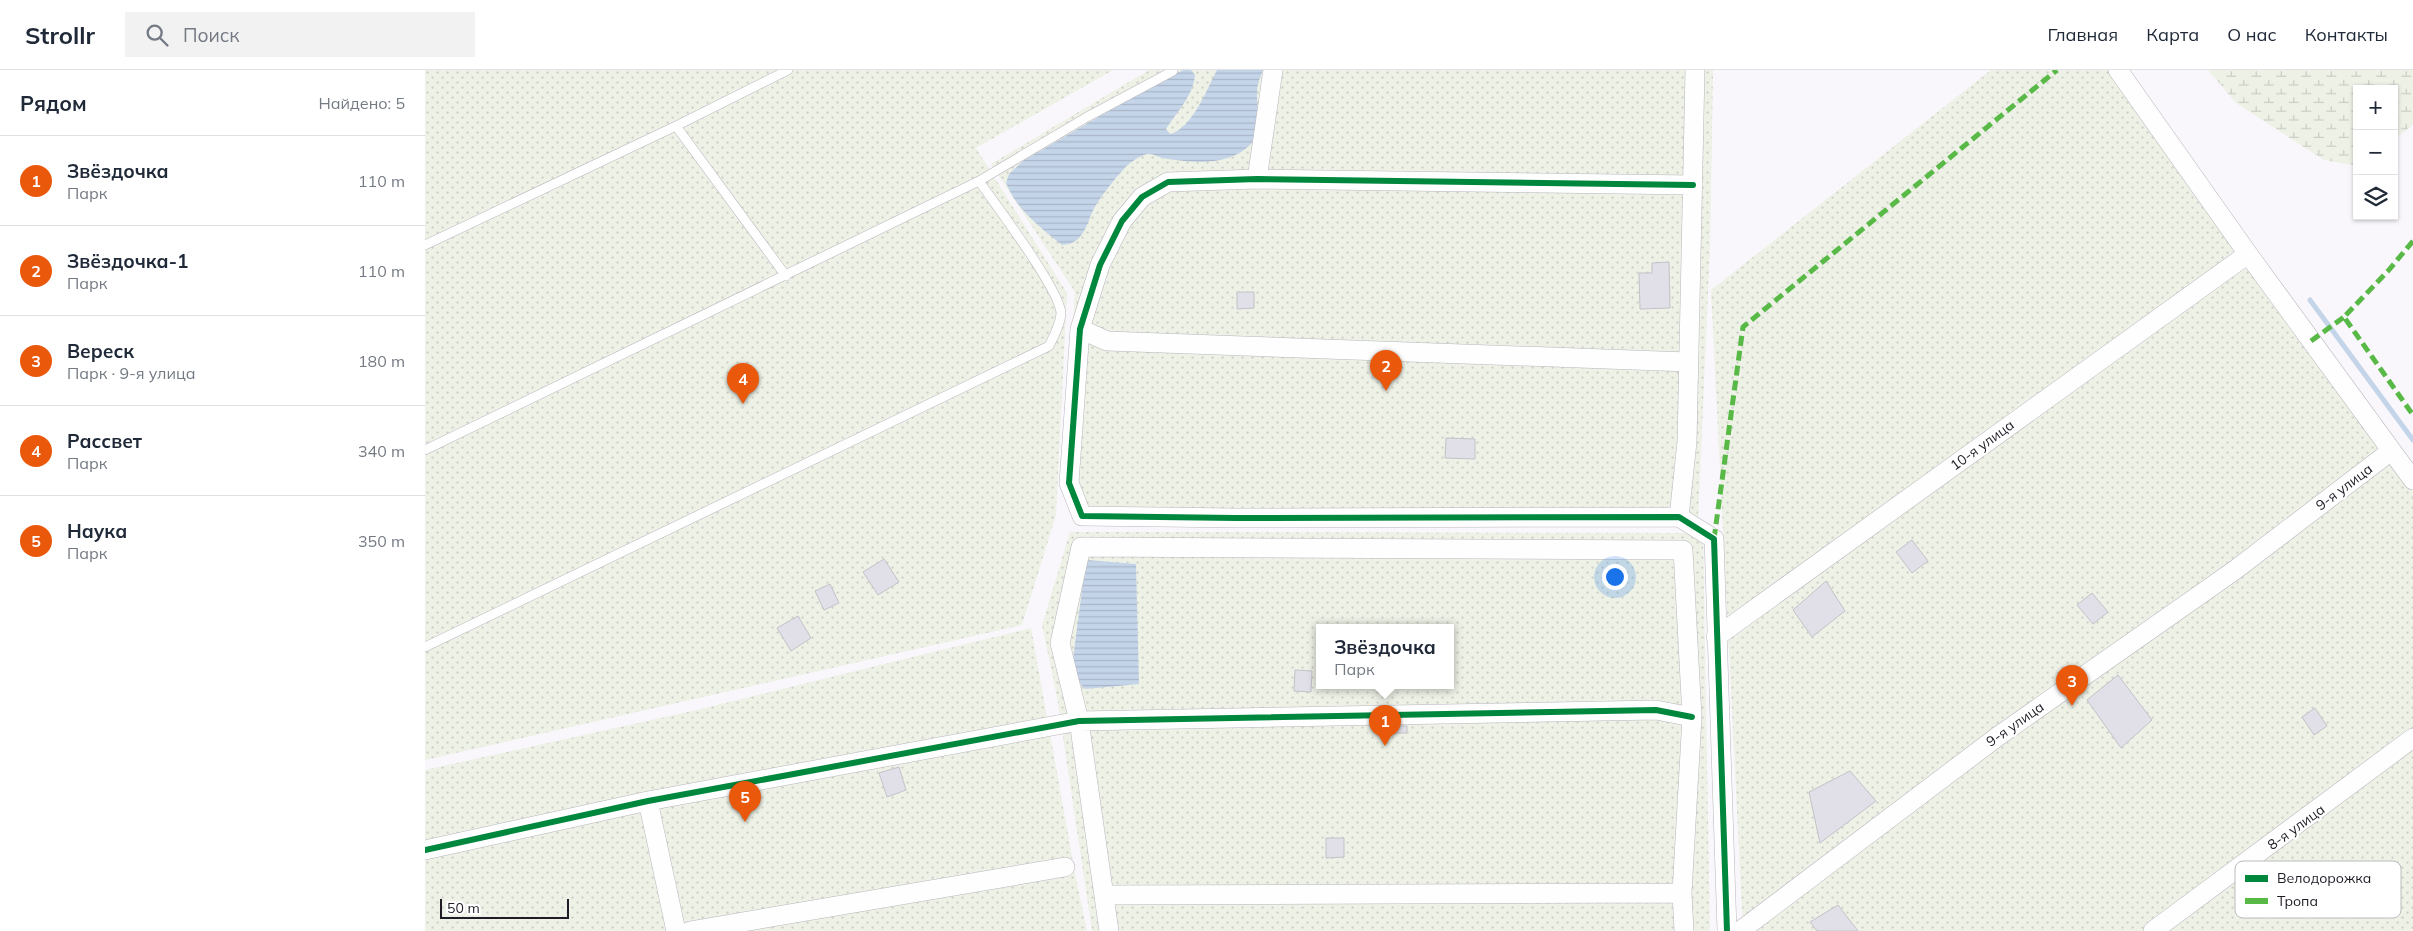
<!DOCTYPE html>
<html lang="ru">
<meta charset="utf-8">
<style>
:root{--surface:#fff;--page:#f2f2f3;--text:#1f2937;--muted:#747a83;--line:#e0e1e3;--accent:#ea580c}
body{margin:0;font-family:Mulish,sans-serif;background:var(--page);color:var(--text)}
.controls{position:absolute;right:15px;top:15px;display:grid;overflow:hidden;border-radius:0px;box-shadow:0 1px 4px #0004}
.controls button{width:45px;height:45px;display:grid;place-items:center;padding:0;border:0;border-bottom:1px solid var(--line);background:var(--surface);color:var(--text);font:25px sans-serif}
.scale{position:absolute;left:15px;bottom:12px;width:129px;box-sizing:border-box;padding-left:5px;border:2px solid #201b25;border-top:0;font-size:14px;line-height:18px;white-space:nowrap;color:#201b25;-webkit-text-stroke:4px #fff;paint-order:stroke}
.you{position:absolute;left:1189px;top:506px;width:18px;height:18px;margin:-12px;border:4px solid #fff;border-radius:50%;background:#1a73e8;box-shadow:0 0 0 8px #1a73e833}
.badge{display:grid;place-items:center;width:32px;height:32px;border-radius:50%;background:var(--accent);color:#fff;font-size:16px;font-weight:700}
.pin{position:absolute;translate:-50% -41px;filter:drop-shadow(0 1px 2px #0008)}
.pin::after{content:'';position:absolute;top:26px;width:18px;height:15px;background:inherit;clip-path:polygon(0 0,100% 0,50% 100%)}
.popup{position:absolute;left:891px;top:554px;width:138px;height:65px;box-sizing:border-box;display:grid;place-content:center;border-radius:0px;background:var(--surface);filter:drop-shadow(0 1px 4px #0005);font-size:16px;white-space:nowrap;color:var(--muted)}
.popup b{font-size:19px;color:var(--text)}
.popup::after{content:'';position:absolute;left:50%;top:100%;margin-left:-10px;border:10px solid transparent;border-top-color:var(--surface)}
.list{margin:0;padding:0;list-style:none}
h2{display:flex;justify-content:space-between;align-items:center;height:65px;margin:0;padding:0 20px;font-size:21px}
h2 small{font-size:16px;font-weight:400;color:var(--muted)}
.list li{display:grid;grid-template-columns:32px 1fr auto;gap:15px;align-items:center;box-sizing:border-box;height:90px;padding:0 20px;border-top:1px solid var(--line)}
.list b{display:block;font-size:19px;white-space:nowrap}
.list p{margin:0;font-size:16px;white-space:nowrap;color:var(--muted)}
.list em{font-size:16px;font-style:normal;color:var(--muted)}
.icon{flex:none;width:28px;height:28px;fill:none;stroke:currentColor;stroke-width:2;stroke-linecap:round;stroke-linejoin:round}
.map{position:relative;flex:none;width:1988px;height:861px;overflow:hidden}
header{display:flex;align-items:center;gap:30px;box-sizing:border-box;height:70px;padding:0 25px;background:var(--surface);border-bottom:1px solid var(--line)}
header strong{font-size:24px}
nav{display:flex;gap:28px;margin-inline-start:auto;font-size:18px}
.search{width:350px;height:45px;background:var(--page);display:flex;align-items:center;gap:12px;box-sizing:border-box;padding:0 18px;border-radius:0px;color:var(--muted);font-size:19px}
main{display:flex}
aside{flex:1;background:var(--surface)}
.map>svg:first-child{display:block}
.green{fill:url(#green-dots);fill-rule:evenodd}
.wetland{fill:url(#wetland-marsh)}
.water{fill:url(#water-rules)}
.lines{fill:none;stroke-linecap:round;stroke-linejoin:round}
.stream{stroke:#c5d5e9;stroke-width:5}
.building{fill:#e1e0e8;stroke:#c3c2c8}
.lane-casing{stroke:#b9b6bd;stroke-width:10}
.street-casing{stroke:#b9b6bd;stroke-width:20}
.lane{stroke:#fefefe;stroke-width:9}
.street{stroke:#fefefe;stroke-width:19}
.quiet{stroke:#58b947;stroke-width:5;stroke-dasharray:10 5;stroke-linecap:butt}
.cycleway-casing{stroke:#fff;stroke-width:9}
.cycleway{stroke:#00873e;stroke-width:6}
.labels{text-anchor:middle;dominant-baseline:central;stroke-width:4.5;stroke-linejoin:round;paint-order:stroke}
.street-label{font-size:14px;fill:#201b25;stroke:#fff}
.key{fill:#fff;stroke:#bcbbbe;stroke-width:1}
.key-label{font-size:14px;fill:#201b25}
</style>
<header>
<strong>Strollr</strong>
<div class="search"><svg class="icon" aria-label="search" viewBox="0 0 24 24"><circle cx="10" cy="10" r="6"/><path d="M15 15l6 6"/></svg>Поиск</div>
<nav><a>Главная</a><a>Карта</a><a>О нас</a><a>Контакты</a></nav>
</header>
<main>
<aside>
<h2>Рядом<small>Найдено: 5</small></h2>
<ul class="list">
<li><span class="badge">1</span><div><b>Звёздочка</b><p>Парк</p></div><em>110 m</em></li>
<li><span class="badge">2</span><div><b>Звёздочка-1</b><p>Парк</p></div><em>110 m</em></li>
<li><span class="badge">3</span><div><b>Вереск</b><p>Парк · 9-я улица</p></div><em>180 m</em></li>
<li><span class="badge">4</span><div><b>Рассвет</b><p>Парк</p></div><em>340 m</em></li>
<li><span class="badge">5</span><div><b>Наука</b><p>Парк</p></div><em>350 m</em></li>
</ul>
</aside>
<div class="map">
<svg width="1988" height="861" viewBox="0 0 1988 861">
<defs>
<pattern id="green-dots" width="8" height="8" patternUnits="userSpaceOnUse" patternTransform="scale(1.25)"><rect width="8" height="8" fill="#edf1e6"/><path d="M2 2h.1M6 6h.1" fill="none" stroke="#cbcec5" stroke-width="1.8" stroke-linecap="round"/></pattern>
<pattern id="wetland-marsh" width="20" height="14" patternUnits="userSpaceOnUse" patternTransform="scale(1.25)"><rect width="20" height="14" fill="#edf1e6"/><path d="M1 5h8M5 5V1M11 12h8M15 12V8" fill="none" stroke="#cbcec5"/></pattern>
<pattern id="water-rules" width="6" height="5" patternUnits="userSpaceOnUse" patternTransform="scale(1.25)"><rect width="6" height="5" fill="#c5d5e9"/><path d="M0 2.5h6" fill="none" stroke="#a9b6c8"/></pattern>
</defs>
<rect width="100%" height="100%" fill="#f9f7fb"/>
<path class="green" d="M 0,0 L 688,0 L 551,78 L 642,223 L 631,445 L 597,555 L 0,690 Z
M 724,0 L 1288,0 L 1285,178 L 1273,451 L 649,448 L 638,420 L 650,222 L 566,94 Z
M 1566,0 L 1685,0 L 1988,410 L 1988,861 L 1318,861 L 1286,220 Z
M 645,462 L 1278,463 L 1285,861 L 667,861 L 632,627 L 617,555 ZM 895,557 L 1025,557 L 1025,615 L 895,615 Z
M 606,558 L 650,803 L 662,861 L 0,861 L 0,700 L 272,640 Z"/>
<path class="wetland" d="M 1783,0 L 1988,0 L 1988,55 L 1969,69 L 1969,19 L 1932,19 L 1932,96 L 1899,90 L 1811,33 Z"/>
<path class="water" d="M 758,0 L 766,0 L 770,5 C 768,26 752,42 741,59 L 745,64 C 767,59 782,19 792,0 L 838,0 C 836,5 834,10 833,14 C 829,32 839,60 826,74 C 804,96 772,93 743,89 C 726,87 728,78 708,91 C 698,97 678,124 671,135 C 661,151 661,174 637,175 C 615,157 592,140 581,113 L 584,104 L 598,91 L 675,46 Z
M 661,490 L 711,494 L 714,614 L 660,619 L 646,604 Z"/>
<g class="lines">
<path class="stream" d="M 1885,230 L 1988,370"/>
</g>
<path class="building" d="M 1244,192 L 1245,238 L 1215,239 L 1214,203 L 1227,203 L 1227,193 Z
M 812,222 L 829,222 L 829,238 L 812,239 Z
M 1021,368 L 1050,369 L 1050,389 L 1020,388 Z
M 1487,470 L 1503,491 L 1487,503 L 1471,482 Z
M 459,489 L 474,512 L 453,525 L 438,502 Z
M 1401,511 L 1420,541 L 1387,567 L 1368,540 Z
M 405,514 L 414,533 L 399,540 L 390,521 Z
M 1667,523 L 1683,542 L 1668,554 L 1652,535 Z
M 373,546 L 386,568 L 366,581 L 352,558 Z
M 870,600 L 887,601 L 886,622 L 869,621 Z
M 1693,605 L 1727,650 L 1696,678 L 1662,630 Z
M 1890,638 L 1902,656 L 1889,665 L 1877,647 Z
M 964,656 L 982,656 L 982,663 L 963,663 Z
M 474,697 L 481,720 L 462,727 L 454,703 Z
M 1425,701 L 1451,731 L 1395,773 L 1384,722 Z
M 901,768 L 919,768 L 919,787 L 901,788 Z
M 1413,835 L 1433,861 L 1392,861 L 1385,852 Z"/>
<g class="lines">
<g class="lane-casing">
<path id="lane" d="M 251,56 L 361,206
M 0,175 L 251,56 L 363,0
M 0,380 L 554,111 L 662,47 L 748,1
M 0,577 L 624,276 C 629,266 635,255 636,244 C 636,221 570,134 554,111"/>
</g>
<g class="street-casing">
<path id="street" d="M 1693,0 L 1823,184 L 1988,410
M 832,109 L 848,0
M 1268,115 L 832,109 L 743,112 L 717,127 L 697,151 L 675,195 L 655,259 L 644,413 L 657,446 L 811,448 L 1254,447 L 1289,469 L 1302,861
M 655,259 L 682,271 L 1263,292
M 1254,447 L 1262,372 L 1270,0
M 1291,567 L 1823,184
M 223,731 L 251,861
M 0,780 L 223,731 L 654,651 L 1231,640 L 1267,647
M 679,825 L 1257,823
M 265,861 L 640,797
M 684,861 L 654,651 L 635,573 L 656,477 L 1258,480 L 1267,647 L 1257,823 L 1259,861
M 1315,861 L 1572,667 L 1810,500 L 1966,381
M 1728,861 L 1988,668"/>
</g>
<use href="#lane" class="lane"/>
<use href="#street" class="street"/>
<path class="quiet" d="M 1988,171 L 1963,201 L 1919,247 L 1988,345
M 1886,271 L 1919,247
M 1289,469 L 1318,257 L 1632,0"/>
<g class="cycleway-casing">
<path id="cycleway" d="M 1268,115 L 832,109 L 743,112 L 717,127 L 697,151 L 675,195 L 655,259 L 644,413 L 657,446 L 811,448 L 1254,447 L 1289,469 L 1302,861
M 0,780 L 223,731 L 654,651 L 1231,640 L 1267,647"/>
</g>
<use href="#cycleway" class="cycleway"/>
</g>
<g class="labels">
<g class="street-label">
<text transform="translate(1557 375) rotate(-36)">10-я улица</text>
<text transform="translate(1919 417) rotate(-37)">9-я улица</text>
<text transform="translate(1590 654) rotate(-35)">9-я улица</text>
<text transform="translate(1871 757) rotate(-36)">8-я улица</text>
</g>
</g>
<rect x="1810" y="791" width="166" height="57" rx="8" class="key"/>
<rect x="1820" y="805" width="23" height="7" fill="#00873e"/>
<rect x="1820" y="828" width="23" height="6" fill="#58b947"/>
<g class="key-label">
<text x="1852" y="813">Велодорожка</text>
<text x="1852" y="836">Тропа</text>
</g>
</svg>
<div class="controls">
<button>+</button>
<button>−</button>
<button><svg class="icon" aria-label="layers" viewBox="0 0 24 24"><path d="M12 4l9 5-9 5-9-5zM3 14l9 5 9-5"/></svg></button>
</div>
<div class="scale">50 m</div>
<div class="you"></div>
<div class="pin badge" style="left:960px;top:676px">1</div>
<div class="popup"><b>Звёздочка</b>Парк</div>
<div class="pin badge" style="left:961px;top:321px">2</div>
<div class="pin badge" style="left:1647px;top:636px">3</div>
<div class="pin badge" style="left:318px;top:334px">4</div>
<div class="pin badge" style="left:320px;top:752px">5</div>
</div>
</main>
